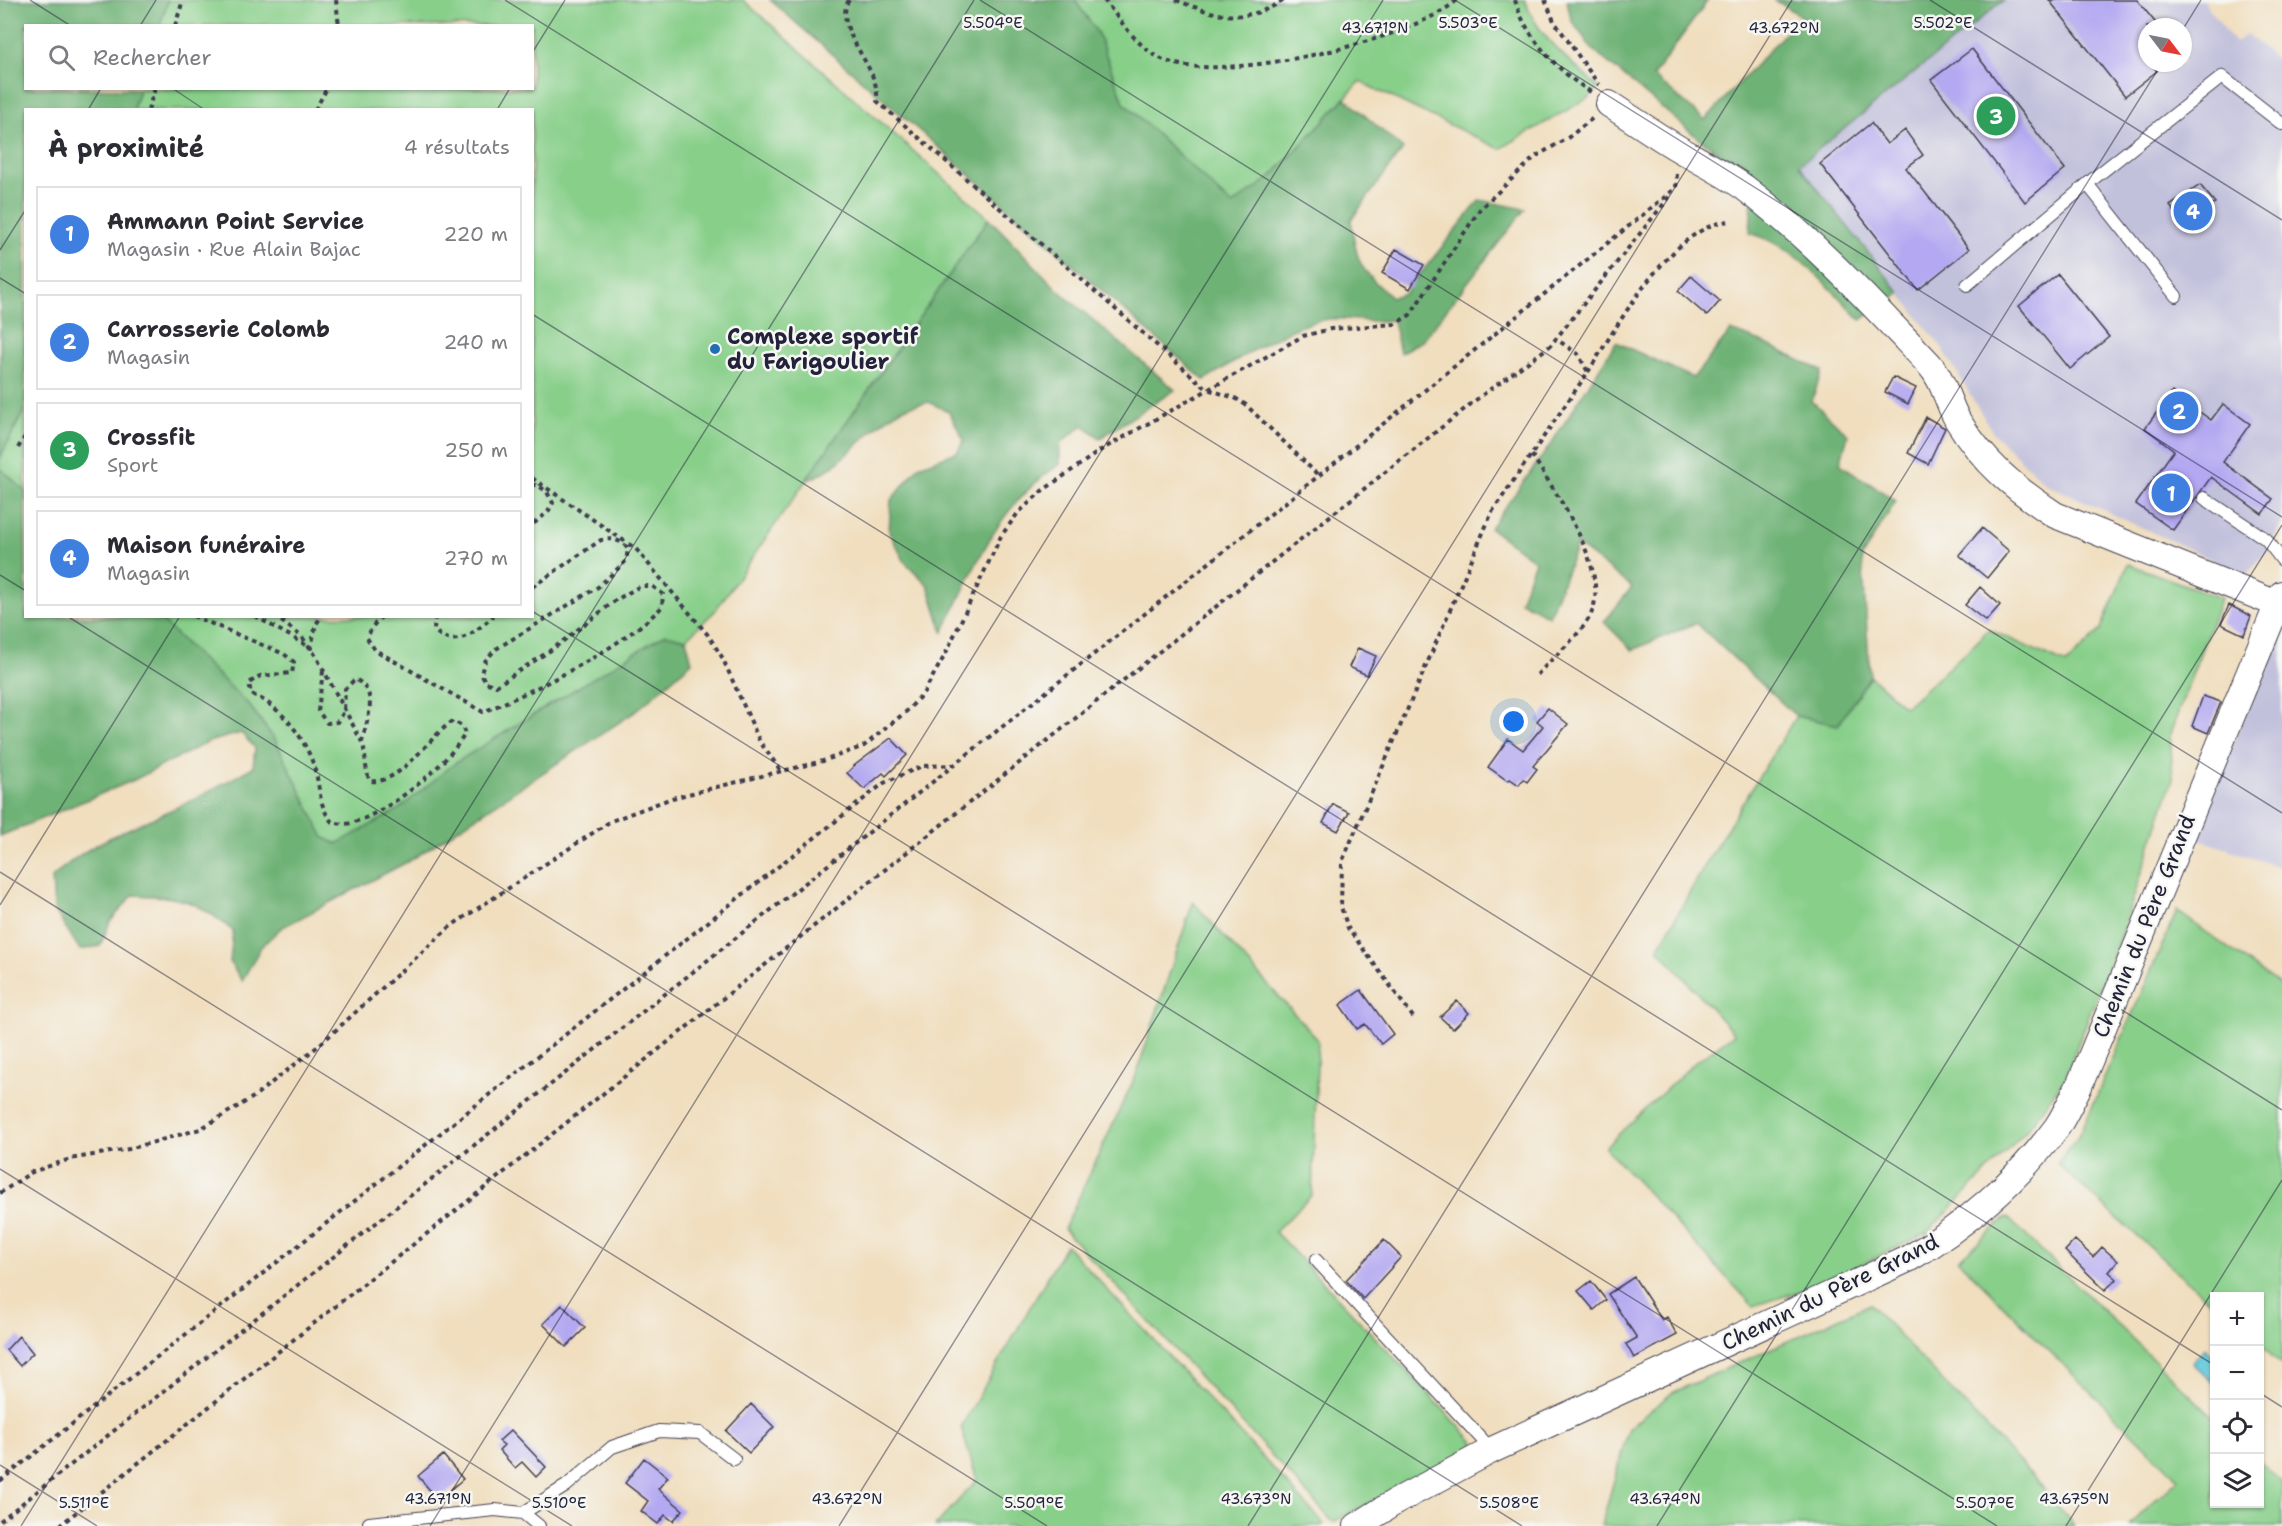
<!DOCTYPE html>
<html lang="fr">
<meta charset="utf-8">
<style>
:root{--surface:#fff;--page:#f7f7f7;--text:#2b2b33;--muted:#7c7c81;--line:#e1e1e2;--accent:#ea580c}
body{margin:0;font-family:"Shantell Sans",sans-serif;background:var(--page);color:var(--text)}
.controls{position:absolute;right:18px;bottom:18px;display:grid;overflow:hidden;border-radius:0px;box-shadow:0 2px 4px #0004}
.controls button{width:54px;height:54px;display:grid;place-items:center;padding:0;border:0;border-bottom:2px solid var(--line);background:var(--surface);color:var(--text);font:30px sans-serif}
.compass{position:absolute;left:2138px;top:18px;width:54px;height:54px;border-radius:50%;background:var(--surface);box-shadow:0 2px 4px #0004;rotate:122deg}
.you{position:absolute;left:1514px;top:722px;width:21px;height:21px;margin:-15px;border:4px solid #fff;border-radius:50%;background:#1a73e8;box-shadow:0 0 0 9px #1a73e833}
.badge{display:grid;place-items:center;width:39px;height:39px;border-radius:50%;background:var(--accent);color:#fff;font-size:20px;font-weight:700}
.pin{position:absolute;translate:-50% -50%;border:3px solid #fff;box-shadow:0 2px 6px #0006}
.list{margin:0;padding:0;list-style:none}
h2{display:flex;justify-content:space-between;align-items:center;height:78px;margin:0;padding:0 24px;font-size:26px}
h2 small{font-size:20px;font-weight:400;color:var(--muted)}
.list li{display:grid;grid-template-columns:39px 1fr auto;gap:18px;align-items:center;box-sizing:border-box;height:96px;margin:0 12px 12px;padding:0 12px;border:2px solid var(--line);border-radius:0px}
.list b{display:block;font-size:22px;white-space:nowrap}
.list p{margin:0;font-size:20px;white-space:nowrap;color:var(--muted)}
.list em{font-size:20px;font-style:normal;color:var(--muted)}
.icon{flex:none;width:33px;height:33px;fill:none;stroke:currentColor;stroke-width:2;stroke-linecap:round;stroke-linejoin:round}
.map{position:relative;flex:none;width:2282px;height:1526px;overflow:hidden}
.search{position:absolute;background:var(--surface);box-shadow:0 2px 4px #0004;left:24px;top:24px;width:510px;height:66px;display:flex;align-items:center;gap:15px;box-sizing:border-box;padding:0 21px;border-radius:0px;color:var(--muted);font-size:22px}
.panel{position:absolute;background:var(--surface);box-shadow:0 2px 4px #0004;left:24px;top:108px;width:510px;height:510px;border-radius:0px}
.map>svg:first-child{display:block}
.industrial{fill:#c2c1dc;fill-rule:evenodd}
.green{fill:#88cf8a;stroke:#557862;stroke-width:1.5}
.forest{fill:#6eb276;stroke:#486a58;stroke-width:1.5}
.water{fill:#5dc7d9;stroke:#40748a;stroke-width:1.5}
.building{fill:#b3a8f1}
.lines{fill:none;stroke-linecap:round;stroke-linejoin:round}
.lane-casing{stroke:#413e4f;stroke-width:14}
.street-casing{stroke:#413e4f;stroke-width:28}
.path{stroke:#413e4f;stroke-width:4;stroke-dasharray:4.5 4.5;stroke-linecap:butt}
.lane{stroke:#fff;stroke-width:12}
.street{stroke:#fff;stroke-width:26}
.ticks{fill:none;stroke:#22223b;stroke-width:1.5;stroke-opacity:0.45}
.poi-dot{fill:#1f6fb2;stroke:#f6f6f2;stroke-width:2}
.labels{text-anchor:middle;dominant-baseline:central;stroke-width:5;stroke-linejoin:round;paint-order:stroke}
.poi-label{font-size:22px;font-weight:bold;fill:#22223b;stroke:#f6f6f2;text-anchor:start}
.street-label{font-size:22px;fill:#22223b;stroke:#f6f6f2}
.ticks-label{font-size:15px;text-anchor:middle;fill:#22223b;stroke:#f6f6f2;stroke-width:5;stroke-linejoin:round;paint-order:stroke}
</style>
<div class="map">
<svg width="2282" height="1526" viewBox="0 0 2282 1526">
<rect width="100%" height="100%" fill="#f6f6f2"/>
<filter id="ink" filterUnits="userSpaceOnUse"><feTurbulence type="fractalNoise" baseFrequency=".0167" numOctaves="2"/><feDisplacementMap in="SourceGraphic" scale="12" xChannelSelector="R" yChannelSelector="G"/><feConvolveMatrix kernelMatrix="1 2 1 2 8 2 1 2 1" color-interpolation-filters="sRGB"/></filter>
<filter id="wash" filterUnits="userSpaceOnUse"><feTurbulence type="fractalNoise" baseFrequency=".008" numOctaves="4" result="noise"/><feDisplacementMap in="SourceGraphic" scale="24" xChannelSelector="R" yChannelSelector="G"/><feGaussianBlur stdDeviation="1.35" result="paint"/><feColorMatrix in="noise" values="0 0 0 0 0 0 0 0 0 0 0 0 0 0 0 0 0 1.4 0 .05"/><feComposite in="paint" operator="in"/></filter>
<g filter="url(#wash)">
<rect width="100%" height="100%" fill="#f0debe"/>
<path class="industrial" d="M 2004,0 L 2203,0 L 2235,43 L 2247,34 L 2282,64 L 2282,522 L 2268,551 L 2246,575 L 2046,484 L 1993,433 L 1943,349 L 1799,165 ZM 2147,27 L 2183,27 L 2183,63 L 2147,63 Z
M 2282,635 L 2282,868 L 2190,836 Z"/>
<path class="green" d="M 168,0 L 743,0 L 989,218 L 715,611 L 686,639 L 664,635 L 455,763 L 398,810 L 338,844 L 324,838 L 275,740 L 249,705 L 158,617 L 532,616 L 532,110 L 133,110 L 139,89 L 532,88 L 532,26 L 160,25 Z
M 1075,0 L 1525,0 C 1536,36 1571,62 1598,87 L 1590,97 L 1500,149 L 1360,82 L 1270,178 L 1232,205 L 1124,103 L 1098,34 Z
M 25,408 L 25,491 L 0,468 L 0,458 Z
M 2128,564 L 2221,598 L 2170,734 L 2173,779 L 2124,926 L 2064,1080 L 2026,1131 L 1927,1233 L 1820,1285 L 1753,1306 L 1605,1147 L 1692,1065 L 1734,1034 L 1658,949 L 1712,853 L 1796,716 L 1838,725 L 1870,676 L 1905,707 L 1979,640 L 1988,629 L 2066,664 L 2100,631 Z
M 1193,902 L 1318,1040 L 1312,1195 L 1275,1232 L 1476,1444 L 1456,1458 L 1333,1522 L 1064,1229 L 1136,1075 Z
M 2177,911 L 2282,987 L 2282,1365 L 2260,1345 L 2260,1296 L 2214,1296 L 2214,1305 L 2057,1164 L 2080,1134 Z
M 2007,1217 L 2214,1418 L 2214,1504 L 2260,1504 L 2260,1461 L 2282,1483 L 2282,1526 L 2129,1526 L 2178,1479 L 1958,1260 Z
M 1066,1245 L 1324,1524 L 1321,1526 L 935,1526 L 977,1480 L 961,1427 Z
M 1870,1304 L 2040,1484 L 2074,1526 L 1601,1526 L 1629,1428 L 1672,1393 Z"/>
<path class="forest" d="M 0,0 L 168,0 L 160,25 L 26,26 L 26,88 L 139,89 L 133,109 L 26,110 L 25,408 L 0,458 Z
M 770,0 L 1075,0 L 1098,34 L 1124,103 L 1232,205 L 1270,178 L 1345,98 L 1403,149 L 1351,220 C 1357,261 1358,270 1392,297 L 1404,294 L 1480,200 L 1525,209 L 1422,341 L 1400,353 L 1393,320 C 1371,324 1350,317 1328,319 C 1291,323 1237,361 1204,380 Z
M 1567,0 L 1708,0 L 1653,76 L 1705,120 L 1801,16 L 1775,0 L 2004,0 L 1799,165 L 1900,293 L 1861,320 C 1829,288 1794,245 1750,233 L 1753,178 L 1693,134 L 1593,50 L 1571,20 Z
M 989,218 L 1058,290 L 1175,390 L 1100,438 L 1083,425 L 1060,444 L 1060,464 C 996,506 977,565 943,632 L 928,585 L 905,562 L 889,532 L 891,500 L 919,466 L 957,452 L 964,440 L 949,412 L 929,402 C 921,404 910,405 902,409 C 866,428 844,468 805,481 Z
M 1731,331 L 1764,343 L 1822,371 L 1812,401 L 1848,435 L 1840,464 L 1896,501 L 1862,556 L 1870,676 L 1838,725 L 1796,716 L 1696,623 L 1632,650 L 1604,622 L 1632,587 L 1577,545 L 1549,616 L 1520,601 L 1535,561 L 1490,528 L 1551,444 L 1616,342 L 1693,378 Z
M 0,468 L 25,491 L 26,616 L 158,617 L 249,705 L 275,740 L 324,838 L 337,844 L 398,810 L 455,763 L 665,634 L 686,639 L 692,662 L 635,712 L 411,860 L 281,928 L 261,947 L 242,981 L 230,962 L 233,931 C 196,899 181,897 133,895 L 110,922 L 100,946 L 80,950 L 54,909 L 52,878 C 91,839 140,826 188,802 C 210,792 231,779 253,767 L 255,748 L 241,733 L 208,742 L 134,780 L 0,836 Z"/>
<path class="water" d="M 2204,1348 L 2214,1358 L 2213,1383 L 2192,1363 Z"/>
<g id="blocks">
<path class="building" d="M 2049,0 L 2137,0 L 2159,27 L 2147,27 L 2147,63 L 2150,63 L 2157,71 L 2125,96 Z
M 1972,49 L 2065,169 L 2025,202 L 1931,80 Z
M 1871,123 L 1887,144 L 1905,130 L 1923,155 L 1906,168 L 1969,249 L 1918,290 L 1820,164 Z
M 2200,185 L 2215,203 L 2205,211 L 2208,214 L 2188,229 L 2170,206 Z
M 1396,249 L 1424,265 L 1410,289 L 1382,273 Z
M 2058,274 L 2109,337 L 2070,369 L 2019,306 Z
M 1691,276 L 1720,301 L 1707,316 L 1678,291 Z
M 1893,377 L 1916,388 L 1908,404 L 1885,392 Z
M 2172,392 L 2211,420 L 2223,404 L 2250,424 L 2223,462 L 2273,499 L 2262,514 L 2211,477 L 2173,530 L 2136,504 L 2174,450 L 2145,428 Z
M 1926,417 L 1945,428 L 1928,464 L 1908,453 Z
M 1982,528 L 2009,551 L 1987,578 L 1959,555 Z
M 1980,587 L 2000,605 L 1986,621 L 1965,605 Z
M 2229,605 L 2251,616 L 2244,635 L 2221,624 Z
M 1358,648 L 1376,656 L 1367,675 L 1349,667 Z
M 2203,696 L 2221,702 L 2208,733 L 2192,726 Z
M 1548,708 L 1568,724 L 1533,766 L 1537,769 L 1527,782 L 1523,779 L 1519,785 L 1510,779 L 1508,781 L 1488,767 L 1508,739 L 1523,750 L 1543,726 L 1537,721 Z
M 891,738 L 907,755 L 886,776 L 883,773 L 864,789 L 847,773 L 855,765 Z
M 1333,804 L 1349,812 L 1338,831 L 1323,823 Z
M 1361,990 L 1393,1034 L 1381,1044 L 1365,1024 L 1357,1029 L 1340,1005 Z
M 1457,1001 L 1469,1013 L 1453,1029 L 1440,1017 Z
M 1384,1240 L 1401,1257 L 1363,1299 L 1346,1280 Z
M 2075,1240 L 2093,1257 L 2102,1247 L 2118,1261 L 2109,1272 L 2117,1279 L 2105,1290 L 2065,1251 Z
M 1634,1277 L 1662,1320 L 1667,1317 L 1677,1335 L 1634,1358 L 1626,1344 L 1637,1338 L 1608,1294 Z
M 1591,1281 L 1606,1300 L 1594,1310 L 1578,1291 Z
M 562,1305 L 585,1328 L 566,1347 L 543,1324 Z
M 19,1336 L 33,1353 L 20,1366 L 6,1350 Z
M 751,1404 L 774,1427 L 749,1453 L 726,1431 Z
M 511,1430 L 546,1467 L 536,1477 L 522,1462 L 515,1468 L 499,1450 L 504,1445 L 499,1441 Z
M 443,1455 L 463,1479 L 438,1500 L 418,1476 Z
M 644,1458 L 668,1477 L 658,1489 L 683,1510 L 673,1521 L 665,1515 L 658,1524 L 641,1511 L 648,1501 L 625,1483 Z"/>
</g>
</g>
<g filter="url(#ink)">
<use href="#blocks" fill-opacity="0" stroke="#413e4f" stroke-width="1.5"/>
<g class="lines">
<g class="lane-casing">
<path id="lane" d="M 2088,185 L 2176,296
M 1967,285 L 2098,175 L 2222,77 L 2282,124
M 2204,498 L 2266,539 L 2282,560
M 1316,1260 L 1492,1450
M 523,1513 L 566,1486 L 612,1447 L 659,1431 L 700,1433 L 734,1459
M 369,1523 L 495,1510 L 523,1513 L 539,1526"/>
</g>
<g class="street-casing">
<path id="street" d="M 1609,104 C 1631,118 1652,133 1674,146 C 1697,160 1723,172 1745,188 C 1812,239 1871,303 1929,364 C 1944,380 1947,402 1958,421 C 1984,463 2014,488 2055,515 L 2282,606
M 1357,1526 L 1395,1502 L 1492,1450 L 1908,1259 C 1964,1227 2018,1180 2057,1127 C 2065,1115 2072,1099 2079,1086 L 2282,594"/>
</g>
<path class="path" d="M 336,0 L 339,26
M 849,0 C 831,29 881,66 877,101 L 1207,389 L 1235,398 L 1246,405 L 1319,476
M 1104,0 C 1122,22 1141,53 1169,62 C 1227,82 1412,41 1457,0
M 1176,0 C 1216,16 1245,25 1284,0
M 1515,0 C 1525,36 1559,73 1591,92
M 1545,0 L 1554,21 L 1599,85
M 175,26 L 183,0
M 148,110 L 155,88
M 315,110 L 327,88
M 1588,372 C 1617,327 1672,224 1731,221
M 18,448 L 26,435
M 1532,455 C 1555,493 1615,574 1589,618 C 1578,637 1551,659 1536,676
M 532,478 L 636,549 L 708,635 L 722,657 L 760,742 L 781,771
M 532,485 L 538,485 L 547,492 L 553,503 L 548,512 L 532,525
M 193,616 L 284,654 L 294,662 L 292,673 L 260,676 L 249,683 L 251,694 C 281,706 306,738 315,770 C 321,790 318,805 332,822 C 338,823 345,825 351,823 C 388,813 445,767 465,734 L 462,726 L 453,721 C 428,737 401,785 370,781 C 364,768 367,756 362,742 L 316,656 L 302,637 L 275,616
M 255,616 L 311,648 L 316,624 L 322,616
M 382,616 L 372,627 L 367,638 L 375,650 L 483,712 C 538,689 620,649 662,607 L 663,594 L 652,586 L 640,586 L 616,600 L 554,648 L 496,686 L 485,682 L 481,673 L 485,661 L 496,649 L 598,587 L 626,561 L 628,549 C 620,539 612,538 601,540 L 532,587
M 435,616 L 434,630 C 455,652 475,631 494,616
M 323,671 L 318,711 L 327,723 L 337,722 L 344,712 L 345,689 L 355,679 C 380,693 367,718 362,742
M 1413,1017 L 1348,928 L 1341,907 L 1342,862 L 1492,512 L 1588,372 L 1578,354 L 1556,339
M 0,1193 L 32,1172 L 70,1159 L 129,1149 L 200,1129 L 252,1098 L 317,1047 L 451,926 L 611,821 L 672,798 L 823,761 L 864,746 L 908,710 L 924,692 L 945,655 L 1001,536 L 1018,513 L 1042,491 L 1101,450 L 1303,336 L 1331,329 L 1395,324 L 1410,315 L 1480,209 L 1535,157 L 1569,137 L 1593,118
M 0,1481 L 884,783 L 922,766 L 954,765
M 0,1521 L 1301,490 L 1676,188 L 1677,173
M 59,1526 L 1481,396 L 1550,346 L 1670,196"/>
<use href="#lane" class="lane"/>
<use href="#street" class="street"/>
</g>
</g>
<path class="ticks" d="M 30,0 L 71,26M 505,0 L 2282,1110M 980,0 L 2282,813M 1455,0 L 2282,517M 1930,0 L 2282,220M 140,26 L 156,0M 2183,29 L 2201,0M 532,53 L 565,0M 172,88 L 205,110M 88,110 L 101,88M 497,110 L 510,88M 0,250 L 26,209M 0,278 L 26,294M 532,314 L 2214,1365M 0,575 L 26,591M 532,611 L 1997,1526M 67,616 L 1522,1526M 0,872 L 1047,1526M 0,905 L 180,616M 0,1169 L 572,1526M 2260,1393 L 2282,1407M 0,1465 L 97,1526M 21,1526 L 974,0M 430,1526 L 1383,0M 839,1526 L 1792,0M 1248,1526 L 2162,63M 1657,1526 L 2282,525M 2066,1526 L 2282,1180"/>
<circle class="poi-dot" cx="715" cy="349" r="6"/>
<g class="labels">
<g class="poi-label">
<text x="727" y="336">Complexe sportif<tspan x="727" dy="25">du Farigoulier</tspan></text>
</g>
<g class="street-label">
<text transform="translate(2144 926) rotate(-68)">Chemin du Père Grand</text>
<text transform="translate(1830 1292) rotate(-26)">Chemin du Père Grand</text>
</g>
</g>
<g class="ticks-label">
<text x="1468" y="28">5.503°E</text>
<text x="993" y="28">5.504°E</text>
<text x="1943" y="28">5.502°E</text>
<text x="1375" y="33">43.671°N</text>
<text x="1784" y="33">43.672°N</text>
<text x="438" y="1504">43.671°N</text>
<text x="847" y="1504">43.672°N</text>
<text x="1256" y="1504">43.673°N</text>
<text x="1665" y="1504">43.674°N</text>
<text x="2074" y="1504">43.675°N</text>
<text x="84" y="1508">5.511°E</text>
<text x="559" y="1508">5.510°E</text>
<text x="1034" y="1508">5.509°E</text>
<text x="1509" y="1508">5.508°E</text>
<text x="1985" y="1508">5.507°E</text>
</g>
</svg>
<div class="controls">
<button>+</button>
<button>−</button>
<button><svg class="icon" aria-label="locate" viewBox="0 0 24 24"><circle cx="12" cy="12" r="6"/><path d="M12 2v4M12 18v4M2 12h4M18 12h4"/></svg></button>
<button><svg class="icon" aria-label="layers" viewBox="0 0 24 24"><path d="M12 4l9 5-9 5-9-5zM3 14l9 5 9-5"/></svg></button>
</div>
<svg class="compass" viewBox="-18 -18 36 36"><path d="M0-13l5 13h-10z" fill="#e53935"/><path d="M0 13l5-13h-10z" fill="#7c7c81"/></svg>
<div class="you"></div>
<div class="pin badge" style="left:2171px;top:493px;background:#3f7fe0">1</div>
<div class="pin badge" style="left:2179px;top:411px;background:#3f7fe0">2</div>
<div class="pin badge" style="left:1996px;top:116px;background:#2e9e5b">3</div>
<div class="pin badge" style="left:2193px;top:211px;background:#3f7fe0">4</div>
<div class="search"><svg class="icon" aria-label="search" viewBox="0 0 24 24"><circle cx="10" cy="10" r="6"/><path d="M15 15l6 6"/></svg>Rechercher</div>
<section class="panel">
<h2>À proximité<small>4 résultats</small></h2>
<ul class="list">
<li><span class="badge" style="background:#3f7fe0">1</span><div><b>Ammann Point Service</b><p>Magasin · Rue Alain Bajac</p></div><em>220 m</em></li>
<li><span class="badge" style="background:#3f7fe0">2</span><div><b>Carrosserie Colomb</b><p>Magasin</p></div><em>240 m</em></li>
<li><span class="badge" style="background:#2e9e5b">3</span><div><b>Crossfit</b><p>Sport</p></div><em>250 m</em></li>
<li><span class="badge" style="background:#3f7fe0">4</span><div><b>Maison funéraire</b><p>Magasin</p></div><em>270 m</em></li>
</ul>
</section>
</div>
